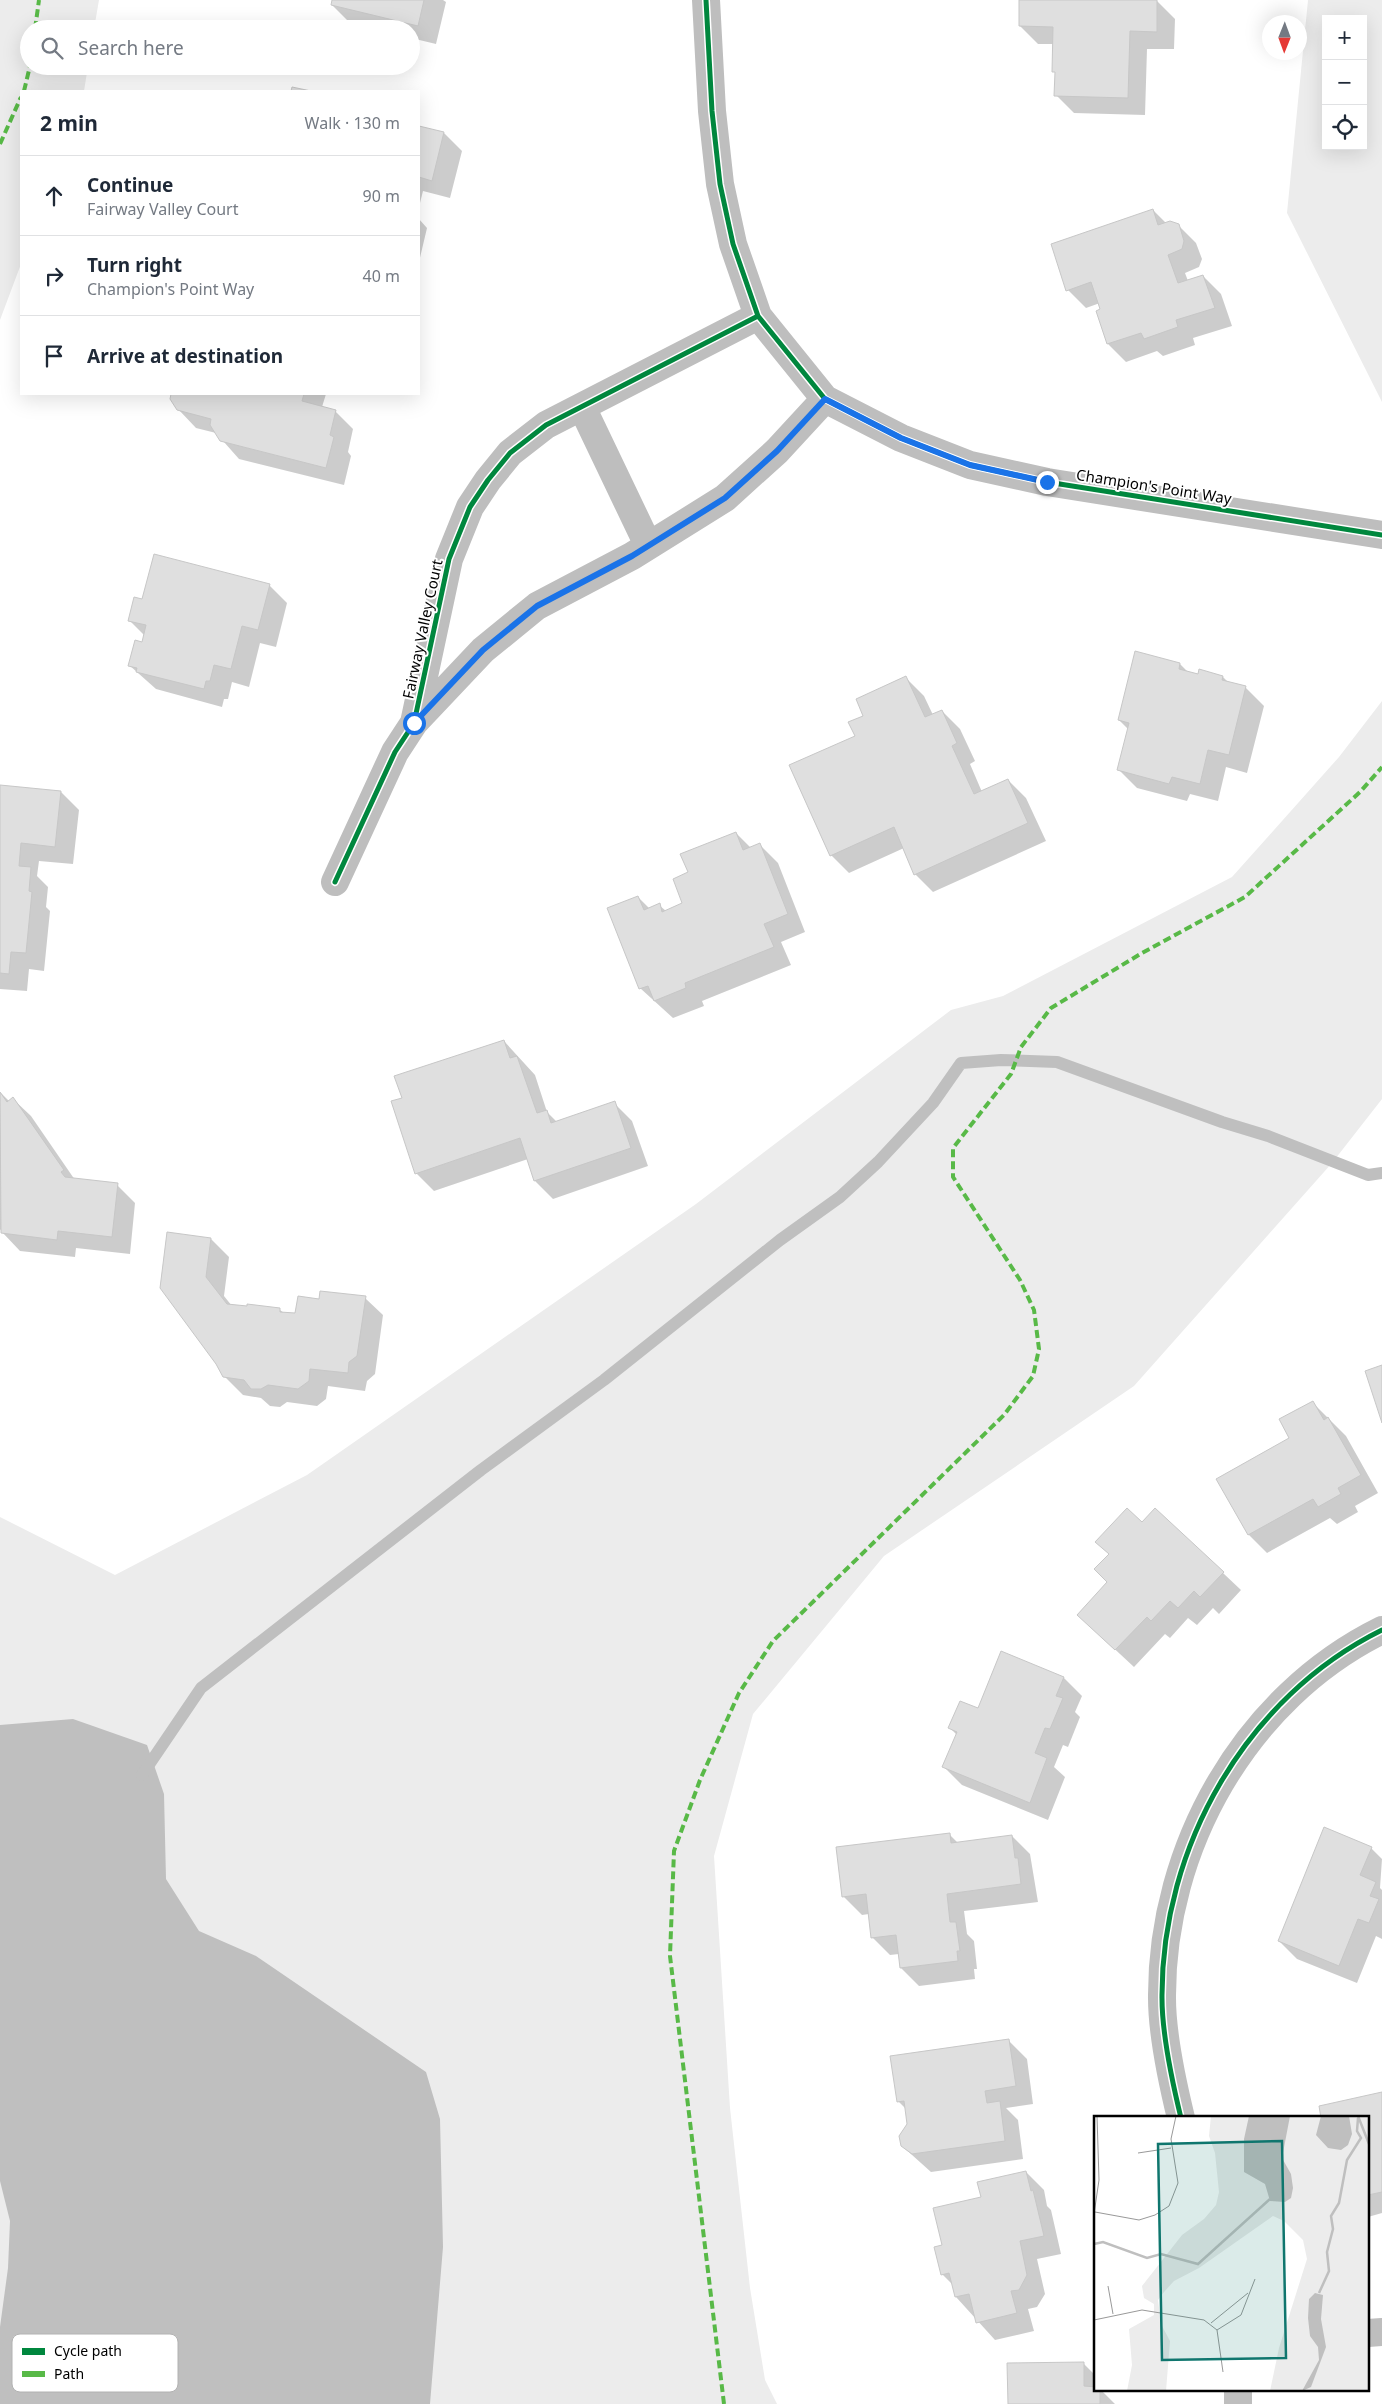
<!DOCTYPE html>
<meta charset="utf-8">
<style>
:root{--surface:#fff;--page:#f2f2f3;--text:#1f2937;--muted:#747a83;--line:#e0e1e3}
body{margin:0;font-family:"Noto Sans",sans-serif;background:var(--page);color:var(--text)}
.controls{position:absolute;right:15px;top:15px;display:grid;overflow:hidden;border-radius:0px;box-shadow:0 5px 20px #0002}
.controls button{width:45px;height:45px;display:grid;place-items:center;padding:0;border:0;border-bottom:1px solid var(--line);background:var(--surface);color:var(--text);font:25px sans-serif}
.compass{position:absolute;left:1262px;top:15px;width:45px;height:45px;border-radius:50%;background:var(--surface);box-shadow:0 5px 20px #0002;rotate:181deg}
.stop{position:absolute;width:15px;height:15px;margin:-11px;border:4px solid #1a73e8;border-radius:50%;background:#fff}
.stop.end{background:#1a73e8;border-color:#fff;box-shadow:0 1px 5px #0008}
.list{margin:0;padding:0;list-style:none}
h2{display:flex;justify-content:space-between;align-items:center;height:65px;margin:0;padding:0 20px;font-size:21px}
h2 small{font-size:16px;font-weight:400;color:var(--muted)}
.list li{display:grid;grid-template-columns:32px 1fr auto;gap:15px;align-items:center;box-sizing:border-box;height:80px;padding:0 20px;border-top:1px solid var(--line)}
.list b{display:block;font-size:19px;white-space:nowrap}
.list p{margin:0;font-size:16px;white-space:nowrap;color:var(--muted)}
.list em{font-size:16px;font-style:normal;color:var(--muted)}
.icon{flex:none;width:28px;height:28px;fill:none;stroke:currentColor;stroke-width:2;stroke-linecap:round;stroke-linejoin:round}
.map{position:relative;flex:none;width:1382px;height:2404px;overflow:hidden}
.search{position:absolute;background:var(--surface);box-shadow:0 5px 20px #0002;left:20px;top:20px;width:400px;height:55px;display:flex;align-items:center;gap:12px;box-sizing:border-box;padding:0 18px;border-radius:28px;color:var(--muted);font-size:19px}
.panel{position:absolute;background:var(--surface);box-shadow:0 5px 20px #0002;left:20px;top:90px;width:400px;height:305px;border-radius:0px}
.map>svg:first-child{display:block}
.green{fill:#ececec;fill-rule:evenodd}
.water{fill:#bfbfbf}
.shadow{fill:#0003}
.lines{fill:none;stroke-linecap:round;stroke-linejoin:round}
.stream{stroke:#bfbfbf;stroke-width:12}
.building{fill:#dfdfdf;stroke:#c7c7c7}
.minor{stroke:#bebebe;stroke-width:28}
.quiet{stroke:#58b947;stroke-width:4;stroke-dasharray:8 4;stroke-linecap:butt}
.cycleway-casing{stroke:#fff;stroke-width:8}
.cycleway{stroke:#00873e;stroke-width:5}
.route{stroke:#1a73e8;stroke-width:6}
.labels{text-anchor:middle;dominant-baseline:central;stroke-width:4;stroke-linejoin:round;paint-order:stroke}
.street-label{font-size:15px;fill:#000;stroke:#fff}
.inset-river{fill:none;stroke:#bfbfbf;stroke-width:2.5}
.inset-road{fill:none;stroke:#999;stroke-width:1}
.view{fill:#0f766e;fill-opacity:0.15;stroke:#0f766e;stroke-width:2.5}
.inset-edge{fill:none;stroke:#000;stroke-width:2.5}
.key{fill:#fff;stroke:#b2b2b2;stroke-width:1}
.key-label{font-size:14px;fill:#000}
</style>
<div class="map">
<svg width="1382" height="2404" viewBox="0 0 1382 2404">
<rect width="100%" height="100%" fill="#fff"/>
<path class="green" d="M 0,0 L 99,0 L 94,29 L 29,29 L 29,66 L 88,66 L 84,91 L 21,91 L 21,264 L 0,320 Z
M 1308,0 L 1382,0 L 1382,402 L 1287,213 ZM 1326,19 L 1363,19 L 1363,146 L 1326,146 Z
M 1382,701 L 1382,1099 L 1332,1163 L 1134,1386 L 884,1556 L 753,1714 L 714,1856 L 730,2108 L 750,2288 L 765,2380 L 777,2404 L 0,2404 L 0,1517 L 115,1575 L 307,1475 L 696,1204 L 951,1010 L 1003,996 L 1232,877 L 1339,757 Z"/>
<path class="water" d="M 73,1719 L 147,1745 L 164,1794 L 166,1879 L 199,1931 L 256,1956 L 426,2072 L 440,2119 L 443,2247 L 430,2404 L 0,2404 L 0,2327 L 8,2268 L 10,2221 L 0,2181 L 0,1725 Z"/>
<path class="shadow" d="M 333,0 L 443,0 L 446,2 L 436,44 L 411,38 L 411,29 L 374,29 L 350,23 L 332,5 Z
M 1020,0 L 1157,1 L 1175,19 L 1174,49 L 1147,49 L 1145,115 L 1074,113 L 1056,95 L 1054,44 L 1038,44 L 1020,26 Z
M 419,127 L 444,133 L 462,151 L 450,198 L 423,191 L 419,207 Z
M 1153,210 L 1166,223 L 1178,225 L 1196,243 L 1202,259 L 1199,267 L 1185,273 L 1188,281 L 1203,276 L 1221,294 L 1232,326 L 1193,338 L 1195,345 L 1163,356 L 1157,351 L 1126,362 L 1108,344 L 1100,303 L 1086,308 L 1068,290 Z
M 419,219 L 427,228 L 419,262 Z
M 172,394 L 326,394 L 322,407 L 335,411 L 353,429 L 348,452 L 351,456 L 344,485 L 239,459 L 216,433 L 196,428 L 178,409 L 171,399 Z
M 269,585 L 287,603 L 276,647 L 260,643 L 249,687 L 232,682 L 228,699 L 224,699 L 222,707 L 156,689 L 129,665 L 143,644 L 145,636 L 129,620 L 143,601 Z
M 1180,664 L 1189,673 L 1223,677 L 1229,683 L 1246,688 L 1264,706 L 1247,773 L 1226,767 L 1218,801 L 1190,794 L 1187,801 L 1137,788 L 1119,770 L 1129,730 L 1119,720 Z
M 906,678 L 924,696 L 933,715 L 942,711 L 960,729 L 975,761 L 970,764 L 982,792 L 1008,780 L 1026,798 L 1046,841 L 933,892 L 915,874 L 904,848 L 849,873 L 831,855 L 857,737 L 865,716 Z
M 0,787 L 61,792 L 79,810 L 73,864 L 39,861 L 37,876 L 48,887 L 46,907 L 50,911 L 44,971 L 29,969 L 27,991 L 0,989 Z
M 736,833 L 751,848 L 760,845 L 778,863 L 805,932 L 781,942 L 791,965 L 702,1001 L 704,1006 L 673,1018 L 640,988 L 638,897 L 650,909 L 659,905 L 666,911 L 684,904 L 690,873 Z
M 504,1041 L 535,1075 L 547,1112 L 557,1122 L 614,1103 L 632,1121 L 648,1166 L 553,1199 L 535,1181 L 528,1159 L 434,1191 L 416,1173 L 404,1098 Z
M 0,1092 L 9,1101 L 13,1099 L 31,1116 L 75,1180 L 117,1185 L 135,1203 L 130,1254 L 76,1248 L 75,1257 L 20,1251 L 2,1232 L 0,1229 Z
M 211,1239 L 229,1257 L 224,1296 L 232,1306 L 280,1310 L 284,1313 L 296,1315 L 320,1300 L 365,1298 L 383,1315 L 375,1374 L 367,1381 L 365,1391 L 328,1386 L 326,1399 L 317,1406 L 287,1402 L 280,1407 L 270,1406 L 261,1398 L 243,1395 L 224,1376 L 217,1364 L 161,1288 Z
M 1313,1403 L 1346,1436 L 1378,1493 L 1355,1506 L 1358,1512 L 1337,1524 L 1330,1518 L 1267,1553 L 1249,1535 L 1218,1479 L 1291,1438 Z
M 1142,1524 L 1223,1573 L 1241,1590 L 1219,1614 L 1213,1608 L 1197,1625 L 1188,1618 L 1170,1638 L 1165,1634 L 1134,1667 L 1078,1615 L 1109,1582 L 1110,1555 L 1097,1542 Z
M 1002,1653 L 1064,1678 L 1082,1696 L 1075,1712 L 1080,1717 L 1068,1747 L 1063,1745 L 1054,1767 L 1065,1777 L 1048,1820 L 962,1785 L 944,1767 L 957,1735 L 950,1728 L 979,1710 Z
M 949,1834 L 958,1843 L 1012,1836 L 1030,1854 L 1038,1902 L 964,1911 L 967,1934 L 974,1941 L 977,1969 L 974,1969 L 975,1979 L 919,1986 L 901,1968 L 899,1954 L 890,1955 L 872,1937 L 869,1914 L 862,1915 L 844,1897 Z
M 1371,1848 L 1382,1859 L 1380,1888 L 1382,1890 L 1382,1939 L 1376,1936 L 1357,1983 L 1297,1959 L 1279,1941 Z
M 1009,2041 L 1027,2059 L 1033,2104 L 1006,2108 L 1018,2120 L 1023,2159 L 931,2172 L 902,2146 L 909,2125 L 906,2109 L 898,2101 Z
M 1382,2093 L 1382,2213 L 1368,2217 L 1368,2118 Z
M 1026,2172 L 1044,2190 L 1047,2206 L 1051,2210 L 1061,2254 L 1037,2259 L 1045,2294 L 1037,2307 L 1028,2309 L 1034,2331 L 995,2340 L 956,2297 L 954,2286 L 942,2274 L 943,2246 L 982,2198 Z
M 1083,2363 L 1096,2376 L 1096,2390 L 1101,2390 L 1115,2404 L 1009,2404 Z"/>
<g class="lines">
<path class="stream" d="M 142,1775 L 201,1688 L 481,1470 L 604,1380 L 780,1240 L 840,1197 L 878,1162 L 933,1103 L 961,1063 L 1001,1060 L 1057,1062 L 1222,1122 L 1268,1136 L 1368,1175 L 1382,1173"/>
</g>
<path class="building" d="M 332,0 L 424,0 L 418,26 L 331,5 Z
M 1019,0 L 1157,0 L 1157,32 L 1130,31 L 1128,98 L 1054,96 L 1055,72 L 1052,72 L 1053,27 L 1019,26 Z
M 292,87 L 311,91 L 291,91 Z
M 419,126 L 444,132 L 432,181 L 419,177 Z
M 1153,209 L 1158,225 L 1170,221 L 1179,224 L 1184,241 L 1182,249 L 1168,255 L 1178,283 L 1203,275 L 1215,308 L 1176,320 L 1178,327 L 1144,339 L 1141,333 L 1107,344 L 1096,311 L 1100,309 L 1091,282 L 1066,291 L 1051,244 Z
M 171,394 L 304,394 L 302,401 L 336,410 L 330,435 L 334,437 L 326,468 L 220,441 L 210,425 L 211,419 L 177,410 L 170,399 Z
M 154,554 L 270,584 L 258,630 L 242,626 L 231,669 L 214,665 L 210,681 L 206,681 L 204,689 L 136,672 L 137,668 L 128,666 L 135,640 L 142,642 L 146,625 L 128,621 L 134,597 L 142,599 Z
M 1135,651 L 1180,663 L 1179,669 L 1198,674 L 1199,669 L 1223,676 L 1222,680 L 1246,686 L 1229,755 L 1208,750 L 1200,784 L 1172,777 L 1169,784 L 1117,770 L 1129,723 L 1118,720 Z
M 906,676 L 925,717 L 942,710 L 957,743 L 952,746 L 974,794 L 1008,779 L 1028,823 L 914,875 L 894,827 L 830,856 L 789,765 L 855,736 L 848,722 L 863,716 L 856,699 Z
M 0,785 L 61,791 L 55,847 L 21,843 L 19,866 L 31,867 L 29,891 L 32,892 L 26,953 L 11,952 L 9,974 L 0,973 Z
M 736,832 L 743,850 L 760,843 L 788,914 L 764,924 L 774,947 L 685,983 L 686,988 L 654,1001 L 648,986 L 639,989 L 607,908 L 638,896 L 644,910 L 660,903 L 662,912 L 682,903 L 673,879 L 688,872 L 680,854 Z
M 504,1040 L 510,1058 L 517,1056 L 537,1113 L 547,1110 L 551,1123 L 615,1101 L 631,1148 L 534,1181 L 520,1138 L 415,1174 L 391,1101 L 402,1098 L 394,1076 Z
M 0,1092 L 7,1102 L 13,1097 L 64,1170 L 61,1172 L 65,1177 L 118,1183 L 112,1237 L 58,1231 L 57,1240 L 1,1233 Z
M 167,1232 L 211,1238 L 206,1277 L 227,1304 L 247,1306 L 247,1304 L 280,1308 L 280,1312 L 295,1313 L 298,1296 L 319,1299 L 320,1291 L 366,1296 L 357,1356 L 349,1362 L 348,1373 L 310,1369 L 309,1381 L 298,1389 L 268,1385 L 261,1389 L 251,1389 L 244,1380 L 223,1377 L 216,1364 L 160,1288 Z
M 1382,1365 L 1382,1423 L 1365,1371 Z
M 1313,1401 L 1324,1420 L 1328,1417 L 1361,1475 L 1338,1488 L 1341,1494 L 1318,1507 L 1313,1499 L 1248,1535 L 1216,1479 L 1289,1438 L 1279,1419 Z
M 1127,1508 L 1142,1522 L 1155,1508 L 1224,1572 L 1200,1597 L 1194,1591 L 1178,1608 L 1170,1601 L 1151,1621 L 1147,1617 L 1115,1650 L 1077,1615 L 1107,1582 L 1094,1569 L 1109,1554 L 1095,1542 Z
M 1001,1651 L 1064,1677 L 1056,1696 L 1063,1698 L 1050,1729 L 1045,1728 L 1035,1753 L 1047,1758 L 1030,1803 L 942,1767 L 957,1732 L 948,1728 L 960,1701 L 978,1708 Z
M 1324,1827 L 1372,1847 L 1360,1875 L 1376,1882 L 1370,1896 L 1379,1899 L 1369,1923 L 1358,1919 L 1339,1966 L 1278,1941 Z
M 950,1833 L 951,1843 L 1012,1835 L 1015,1858 L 1018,1858 L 1021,1884 L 947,1894 L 950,1922 L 956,1922 L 960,1951 L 957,1951 L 958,1961 L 900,1968 L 896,1935 L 871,1938 L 866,1894 L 842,1897 L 836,1847 Z
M 1009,2039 L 1016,2086 L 985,2091 L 987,2103 L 1000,2101 L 1005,2141 L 912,2154 L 901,2146 L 899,2136 L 907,2124 L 904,2101 L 897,2102 L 890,2056 Z
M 1382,2092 L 1382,2192 L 1368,2195 L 1368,2118 L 1321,2118 L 1319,2106 Z
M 1026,2171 L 1031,2191 L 1033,2190 L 1044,2236 L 1020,2241 L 1027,2275 L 1019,2290 L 1011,2291 L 1017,2313 L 976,2323 L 969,2294 L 955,2297 L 949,2273 L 941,2275 L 934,2247 L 942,2245 L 933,2208 L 981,2197 L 977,2182 Z
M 1084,2362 L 1084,2386 L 1096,2387 L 1096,2390 L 1100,2390 L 1100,2404 L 1008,2404 L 1007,2363 Z"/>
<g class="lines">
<path class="minor" d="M 706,0 L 712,111 L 720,184 L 733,244 L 758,316 L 825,399 L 901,438 L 970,465 L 1047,482 L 1382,535
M 582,407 L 648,545
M 414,723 L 483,650 L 537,606 L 632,556 L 725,498 L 777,451 L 825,399
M 335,882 L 395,752 L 414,723 L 449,559 L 470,507 L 488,480 L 510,453 L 546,425 L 758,316
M 1181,2118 C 1172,2081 1162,2036 1162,1998 C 1161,1847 1246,1697 1382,1630
M 1368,2333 L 1382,2332
M 1238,2390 L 1238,2404"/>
<path class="quiet" d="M 35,29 L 39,0
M 24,91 L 30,66
M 0,144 L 21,97
M 724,2404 L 670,1956 L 674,1851 L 700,1780 L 739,1693 L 773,1641 L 1004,1415 L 1033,1376 L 1039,1349 L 1034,1310 L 1020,1280 L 953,1177 L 953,1148 L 1011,1074 L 1021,1047 L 1051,1008 L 1142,953 L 1245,897 L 1360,792 L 1382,767"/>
<g class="cycleway-casing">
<path id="cycleway" d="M 706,0 L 712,111 L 720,184 L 733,244 L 758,316 L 825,399 L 901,438 L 970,465 L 1047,482 L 1382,535
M 335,882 L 395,752 L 414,723 L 449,559 L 470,507 L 488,480 L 510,453 L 546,425 L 758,316
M 1181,2118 C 1172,2081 1162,2036 1162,1998 C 1161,1847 1246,1697 1382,1630"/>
</g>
<use href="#cycleway" class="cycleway"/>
</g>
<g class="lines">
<path class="route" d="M 414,723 L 483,650 L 537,606 L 632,556 L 725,498 L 777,451 L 825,399 L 901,438 L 970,465 L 1047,482"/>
</g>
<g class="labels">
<g class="street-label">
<text transform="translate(1154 486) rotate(9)">Champion's Point Way</text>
<text transform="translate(422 629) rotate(-78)">Fairway Valley Court</text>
</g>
</g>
<g transform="translate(1094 2116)">
<rect width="275" height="275" fill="#fff"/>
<path d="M 117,0 L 275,0 L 275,275 L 176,275 L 185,232 L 213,143 L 209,124 L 190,105 L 179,100 L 105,152 L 80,165 L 70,176 L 64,184 L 67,208 L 76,225 L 72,275 L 33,275 L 38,249 L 35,213 L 60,199 L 60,188 L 50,182 L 48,170 L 88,119 L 110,103 L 122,89 L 125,76 L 121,37 L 115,20 Z" fill="#ececec"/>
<path d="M 155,0 L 196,0 L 188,42 L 197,58 L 199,72 L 197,82 L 191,86 L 176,85 L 171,68 L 150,56 L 150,23 ZM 227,0 L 255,0 L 258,18 L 254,29 L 247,34 L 234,32 L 222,19 ZM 221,177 L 229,179 L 227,203 L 232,231 L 217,271 L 208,275 L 225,244 L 224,231 L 216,220 L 214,202 L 215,183 Z" fill="#bfbfbf"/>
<path class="inset-river" d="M 264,0 L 275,28M 0,128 L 9,126 L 53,142 L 67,138 L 104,148 L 176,83M 225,177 L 235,155 L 233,136 L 239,113 L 237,100 L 245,87 L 253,44 L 267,22 L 263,15 L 264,2"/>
<path class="inset-road" d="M 44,37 L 77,32M 1,96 L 45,104 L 61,99 L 75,90 L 84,67 L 77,23 L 82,0M 0,98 L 5,64 L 3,0M 14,170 L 19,198M 0,204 L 48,194 L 110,204 L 123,214 L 129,256M 117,207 L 154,177M 123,214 L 147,199 L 161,163"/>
<path class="view" d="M 188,25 L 192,242 L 68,244 L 64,28 Z"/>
<rect width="275" height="275" class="inset-edge"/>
</g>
<rect x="12" y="2334" width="166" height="58" rx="8" class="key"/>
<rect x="22" y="2348" width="23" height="7" fill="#00873e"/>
<rect x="22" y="2371" width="23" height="6" fill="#58b947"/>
<g class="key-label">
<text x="54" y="2356">Cycle path</text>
<text x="54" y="2379">Path</text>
</g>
</svg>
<div class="controls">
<button>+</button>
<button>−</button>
<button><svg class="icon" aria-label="locate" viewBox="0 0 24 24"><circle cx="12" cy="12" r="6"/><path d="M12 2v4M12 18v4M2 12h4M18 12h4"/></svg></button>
</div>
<svg class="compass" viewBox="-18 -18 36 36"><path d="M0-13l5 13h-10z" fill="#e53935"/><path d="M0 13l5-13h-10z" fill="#747a83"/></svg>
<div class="stop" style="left:414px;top:723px"></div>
<div class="stop end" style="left:1047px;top:482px"></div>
<div class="search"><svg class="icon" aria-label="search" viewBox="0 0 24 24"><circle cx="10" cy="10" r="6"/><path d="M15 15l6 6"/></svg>Search here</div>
<section class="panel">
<h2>2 min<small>Walk · 130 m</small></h2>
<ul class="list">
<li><svg class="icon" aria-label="ahead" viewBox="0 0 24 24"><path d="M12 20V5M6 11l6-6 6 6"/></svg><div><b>Continue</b><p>Fairway Valley Court</p></div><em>90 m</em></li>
<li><svg class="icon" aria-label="right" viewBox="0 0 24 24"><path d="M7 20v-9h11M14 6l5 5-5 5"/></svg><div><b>Turn right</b><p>Champion's Point Way</p></div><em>40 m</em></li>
<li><svg class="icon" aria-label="arrive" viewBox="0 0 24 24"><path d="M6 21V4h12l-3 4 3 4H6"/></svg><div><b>Arrive at destination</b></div></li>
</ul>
</section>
</div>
